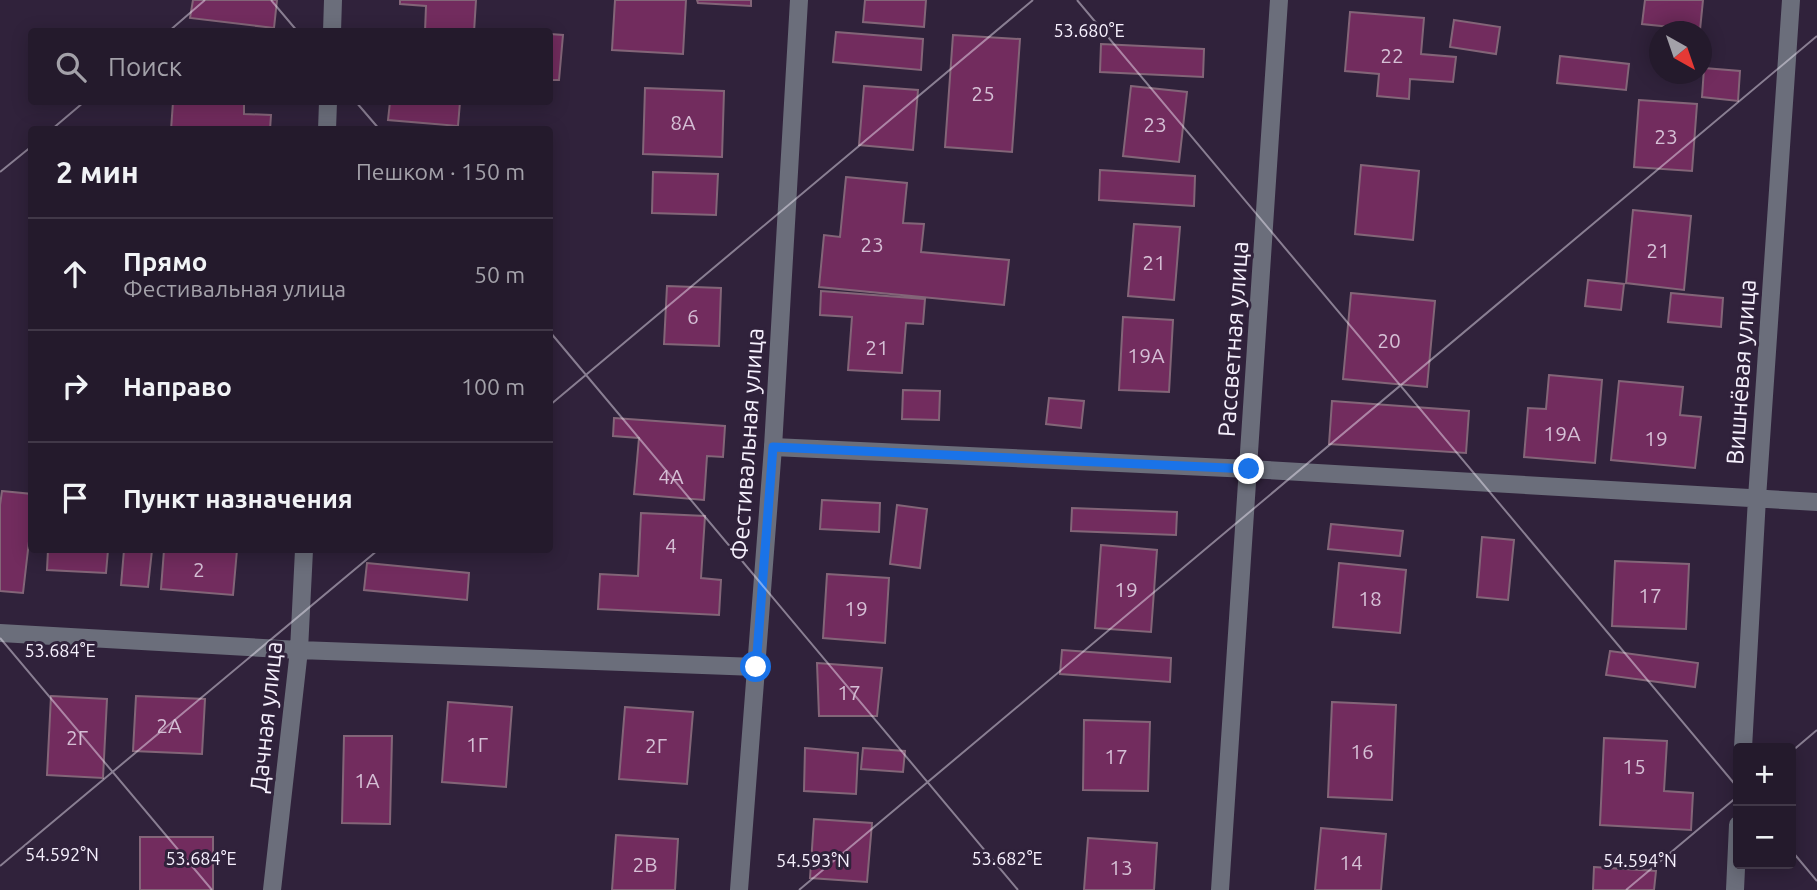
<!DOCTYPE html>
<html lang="ru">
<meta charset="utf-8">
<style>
:root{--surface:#241a2c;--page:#2c2334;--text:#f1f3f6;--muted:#a3a1a9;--line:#413848}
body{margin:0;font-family:Ubuntu,sans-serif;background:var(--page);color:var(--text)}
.controls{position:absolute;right:21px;bottom:21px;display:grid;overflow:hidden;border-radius:7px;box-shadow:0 4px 18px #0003}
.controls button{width:63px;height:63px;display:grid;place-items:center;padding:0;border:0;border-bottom:2px solid var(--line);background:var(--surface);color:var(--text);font:35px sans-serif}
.compass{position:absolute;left:1649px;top:21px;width:63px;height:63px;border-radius:50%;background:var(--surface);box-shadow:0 4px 18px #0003;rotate:140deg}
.stop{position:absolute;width:21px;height:21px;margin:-16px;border:5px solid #1a73e8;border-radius:50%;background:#fff}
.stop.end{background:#1a73e8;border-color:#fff;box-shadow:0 2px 7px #0008}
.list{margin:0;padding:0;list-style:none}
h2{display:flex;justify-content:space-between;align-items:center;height:91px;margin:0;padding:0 28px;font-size:30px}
h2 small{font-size:23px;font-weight:400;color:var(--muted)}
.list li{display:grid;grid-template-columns:46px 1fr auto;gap:21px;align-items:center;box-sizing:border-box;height:112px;padding:0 28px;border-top:2px solid var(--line)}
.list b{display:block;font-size:26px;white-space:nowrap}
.list p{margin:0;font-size:23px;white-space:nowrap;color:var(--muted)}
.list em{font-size:23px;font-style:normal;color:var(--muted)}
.icon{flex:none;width:38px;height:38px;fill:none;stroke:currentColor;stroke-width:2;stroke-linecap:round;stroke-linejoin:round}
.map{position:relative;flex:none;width:1817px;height:890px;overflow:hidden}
.search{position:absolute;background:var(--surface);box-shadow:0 4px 18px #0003;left:28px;top:28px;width:525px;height:77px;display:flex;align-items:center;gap:18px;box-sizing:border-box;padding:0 24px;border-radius:7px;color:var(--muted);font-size:26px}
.panel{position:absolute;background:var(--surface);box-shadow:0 4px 18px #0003;left:28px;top:126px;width:525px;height:427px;border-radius:7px}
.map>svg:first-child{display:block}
.building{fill:#722c5e;stroke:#836578;stroke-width:2}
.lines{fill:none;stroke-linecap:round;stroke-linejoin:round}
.minor{stroke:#6b6e7b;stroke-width:18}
.tertiary{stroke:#6b6e7b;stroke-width:18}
.route{stroke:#1a73e8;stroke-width:9}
.ticks{fill:none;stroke:#f6f0fd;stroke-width:2;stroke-opacity:0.45}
.labels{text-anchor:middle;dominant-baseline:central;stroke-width:6;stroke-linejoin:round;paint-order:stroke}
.number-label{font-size:21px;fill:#d5bfd5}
.street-label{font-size:24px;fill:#f6f0fd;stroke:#30223b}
.ticks-label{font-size:18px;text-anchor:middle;fill:#f6f0fd;stroke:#30223b;stroke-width:6;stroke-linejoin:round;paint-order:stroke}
</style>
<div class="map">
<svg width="1817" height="890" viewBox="0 0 1817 890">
<rect width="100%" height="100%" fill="#30223b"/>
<path class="building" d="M 193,0 L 277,0 L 274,28 L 190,18 Z
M 400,0 L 476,0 L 474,32 L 425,32 L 426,6 L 400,4 Z
M 615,0 L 686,0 L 683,54 L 612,50 Z
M 697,0 L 751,0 L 751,6 L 698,3 Z
M 865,0 L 926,0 L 924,27 L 863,22 Z
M 1645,0 L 1703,0 L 1700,30 L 1642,24 Z
M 1350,12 L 1424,18 L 1421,54 L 1456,57 L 1453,82 L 1410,79 L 1409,99 L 1377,96 L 1379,74 L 1345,71 Z
M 1454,20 L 1500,27 L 1496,54 L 1450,47 Z
M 836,32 L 923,39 L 921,70 L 833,62 Z
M 550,34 L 563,35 L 559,80 L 550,80 Z
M 953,35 L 1020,39 L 1012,152 L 945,147 Z
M 1101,44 L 1204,49 L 1203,77 L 1100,72 Z
M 1560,56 L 1629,64 L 1626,90 L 1557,83 Z
M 1704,68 L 1740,71 L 1738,101 L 1702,97 Z
M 864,86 L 918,90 L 913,150 L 859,145 Z
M 1131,86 L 1187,92 L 1179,162 L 1123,156 Z
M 645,88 L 724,91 L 722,157 L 643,154 Z
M 1639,100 L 1697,104 L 1692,171 L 1634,167 Z
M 173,102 L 244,102 L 244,114 L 271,115 L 270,130 L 171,130 Z
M 390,102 L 460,102 L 458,126 L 388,120 Z
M 1361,165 L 1419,171 L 1413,240 L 1355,234 Z
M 1100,170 L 1195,176 L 1194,206 L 1099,200 Z
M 653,172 L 718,174 L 716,215 L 652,213 Z
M 846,177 L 907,183 L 903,223 L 924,224 L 921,252 L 1009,260 L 1004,305 L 819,287 L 824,235 L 840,237 Z
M 1633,210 L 1691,216 L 1684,290 L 1626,283 Z
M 1134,224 L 1180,227 L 1174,300 L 1128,296 Z
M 1588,280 L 1624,284 L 1621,310 L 1585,306 Z
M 667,286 L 721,288 L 719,346 L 664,344 Z
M 821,291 L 925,299 L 923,324 L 906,323 L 902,373 L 848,370 L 852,317 L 820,315 Z
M 1351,293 L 1435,301 L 1427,387 L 1343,379 Z
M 1671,293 L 1723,298 L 1721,327 L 1668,322 Z
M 1123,317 L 1173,320 L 1169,392 L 1119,390 Z
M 1549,375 L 1602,380 L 1595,463 L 1524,457 L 1528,408 L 1546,409 Z
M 1619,381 L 1683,387 L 1680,415 L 1701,417 L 1695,468 L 1611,460 Z
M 903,390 L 940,391 L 939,420 L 902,419 Z
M 1049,398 L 1084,401 L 1081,428 L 1046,424 Z
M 1332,401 L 1469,411 L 1466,453 L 1329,444 Z
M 614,418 L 725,426 L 723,457 L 707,456 L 704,500 L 634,494 L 639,438 L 613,436 Z
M 2,491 L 32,494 L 32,515 L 23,593 L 0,591 L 0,505 Z
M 822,500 L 880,503 L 879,532 L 820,529 Z
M 897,505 L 927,509 L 920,568 L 890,564 Z
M 1072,508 L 1177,512 L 1176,535 L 1071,531 Z
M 641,513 L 705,516 L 701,578 L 721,580 L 719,615 L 598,609 L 600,574 L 638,576 Z
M 1331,524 L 1403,531 L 1400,556 L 1328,549 Z
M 1482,537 L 1514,540 L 1508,600 L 1477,597 Z
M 1101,545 L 1157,550 L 1151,632 L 1095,628 Z
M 48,550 L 108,550 L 106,573 L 47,570 Z
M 124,550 L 152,550 L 148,587 L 121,585 Z
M 164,550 L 237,550 L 233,595 L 161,589 Z
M 1615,561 L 1689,564 L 1686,629 L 1612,626 Z
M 367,563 L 469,573 L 467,600 L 364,590 Z
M 1339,563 L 1406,570 L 1400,633 L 1333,627 Z
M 827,574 L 889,578 L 885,643 L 823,638 Z
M 1062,650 L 1171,658 L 1170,682 L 1060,674 Z
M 1610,651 L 1698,663 L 1695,687 L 1606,675 Z
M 817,663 L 882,668 L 877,716 L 819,716 Z
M 51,696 L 107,699 L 103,778 L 47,775 Z
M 136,696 L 205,699 L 202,754 L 133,751 Z
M 448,702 L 512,707 L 506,787 L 442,782 Z
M 1332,702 L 1396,705 L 1392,800 L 1328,797 Z
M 625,707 L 693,712 L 687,784 L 619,779 Z
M 1084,720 L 1150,722 L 1148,791 L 1083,790 Z
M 344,736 L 392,736 L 390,824 L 342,823 Z
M 1604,738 L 1667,741 L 1664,791 L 1693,793 L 1691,830 L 1600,825 Z
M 805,748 L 858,753 L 856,794 L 804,791 Z
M 863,748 L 905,751 L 903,772 L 861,769 Z
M 814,819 L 872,823 L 867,882 L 810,878 Z
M 1321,828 L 1386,834 L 1381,890 L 1315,890 Z
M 616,835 L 678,839 L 675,890 L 612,890 Z
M 140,837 L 213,837 L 213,890 L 140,890 Z
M 1088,838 L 1157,843 L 1154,890 L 1084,890 Z
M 1594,867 L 1656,871 L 1654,890 L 1593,890 Z"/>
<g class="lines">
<path class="minor" d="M 332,32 L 333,0
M 327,130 L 328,102
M 773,447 L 1249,469 L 1817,502
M 0,633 L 299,650 L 756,667
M 1743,748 L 1757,498 L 1791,0
M 272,890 L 299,650 L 304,550
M 1220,890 L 1279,0
M 1735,890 L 1738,825"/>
<path class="tertiary" d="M 739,890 L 773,447 L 799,0"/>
</g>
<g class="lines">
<path class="route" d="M 756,667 L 773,447 L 1249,469"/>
</g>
<path class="ticks" d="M 271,0 L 298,32M 1077,0 L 1738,788M 168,32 L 205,0M 356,102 L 380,130M 51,130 L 84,102M 0,172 L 32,146M 550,332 L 1018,890M 550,405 L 1033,0M 0,638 L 212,890M 1791,752 L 1817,730M 1791,850 L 1817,881M 0,866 L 378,550M 799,890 L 1817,36M 1626,890 L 1738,796"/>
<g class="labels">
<g class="number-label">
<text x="1392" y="55">22</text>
<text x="983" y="93">25</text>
<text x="683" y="122">8А</text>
<text x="1155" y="124">23</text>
<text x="1666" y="136">23</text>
<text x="872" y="244">23</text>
<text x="1658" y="250">21</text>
<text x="1154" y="262">21</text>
<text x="693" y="316">6</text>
<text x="1389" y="340">20</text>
<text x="877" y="347">21</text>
<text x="1146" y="355">19А</text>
<text x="1562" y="433">19А</text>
<text x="1656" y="438">19</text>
<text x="671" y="476">4А</text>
<text x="671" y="545">4</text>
<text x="199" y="569">2</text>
<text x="1126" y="589">19</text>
<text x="1650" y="595">17</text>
<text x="1370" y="598">18</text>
<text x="856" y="608">19</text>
<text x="849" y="692">17</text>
<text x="169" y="725">2А</text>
<text x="77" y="737">2Г</text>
<text x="477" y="744">1Г</text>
<text x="656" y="745">2Г</text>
<text x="1362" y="751">16</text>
<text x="1116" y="756">17</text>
<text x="1634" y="766">15</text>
<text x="367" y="780">1А</text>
<text x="1351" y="862">14</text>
<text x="645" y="864">2В</text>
<text x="1121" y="867">13</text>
</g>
<g class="street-label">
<text transform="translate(1233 339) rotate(-86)">Рассветная улица</text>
<text transform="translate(1741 372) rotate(-86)">Вишнёвая улица</text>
<text transform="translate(747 444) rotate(-86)">Фестивальная улица</text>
<text transform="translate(266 717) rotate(-84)">Дачная улица</text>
</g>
</g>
<g class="ticks-label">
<text x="1089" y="37">53.680°E</text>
<text x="60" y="657">53.684°E</text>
<text x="62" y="861">54.592°N</text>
<text x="201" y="865">53.684°E</text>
<text x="1007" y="865">53.682°E</text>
<text x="813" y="867">54.593°N</text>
<text x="1640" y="867">54.594°N</text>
</g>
</svg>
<div class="controls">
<button>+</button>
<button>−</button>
</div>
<svg class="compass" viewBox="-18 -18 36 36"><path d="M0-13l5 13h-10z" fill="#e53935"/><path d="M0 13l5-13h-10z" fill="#a3a1a9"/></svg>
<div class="stop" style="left:756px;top:667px"></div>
<div class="stop end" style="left:1249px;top:469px"></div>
<div class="search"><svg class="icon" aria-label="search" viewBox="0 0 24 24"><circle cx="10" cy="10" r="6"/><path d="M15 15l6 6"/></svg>Поиск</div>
<section class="panel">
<h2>2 мин<small>Пешком · 150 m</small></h2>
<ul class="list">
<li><svg class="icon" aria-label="ahead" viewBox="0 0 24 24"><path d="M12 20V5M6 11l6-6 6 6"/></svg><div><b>Прямо</b><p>Фестивальная улица</p></div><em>50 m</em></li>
<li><svg class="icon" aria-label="right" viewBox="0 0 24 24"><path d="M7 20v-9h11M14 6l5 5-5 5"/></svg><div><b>Направо</b></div><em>100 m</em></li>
<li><svg class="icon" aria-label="arrive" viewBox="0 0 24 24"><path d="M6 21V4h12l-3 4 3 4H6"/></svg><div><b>Пункт назначения</b></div></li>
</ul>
</section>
</div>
